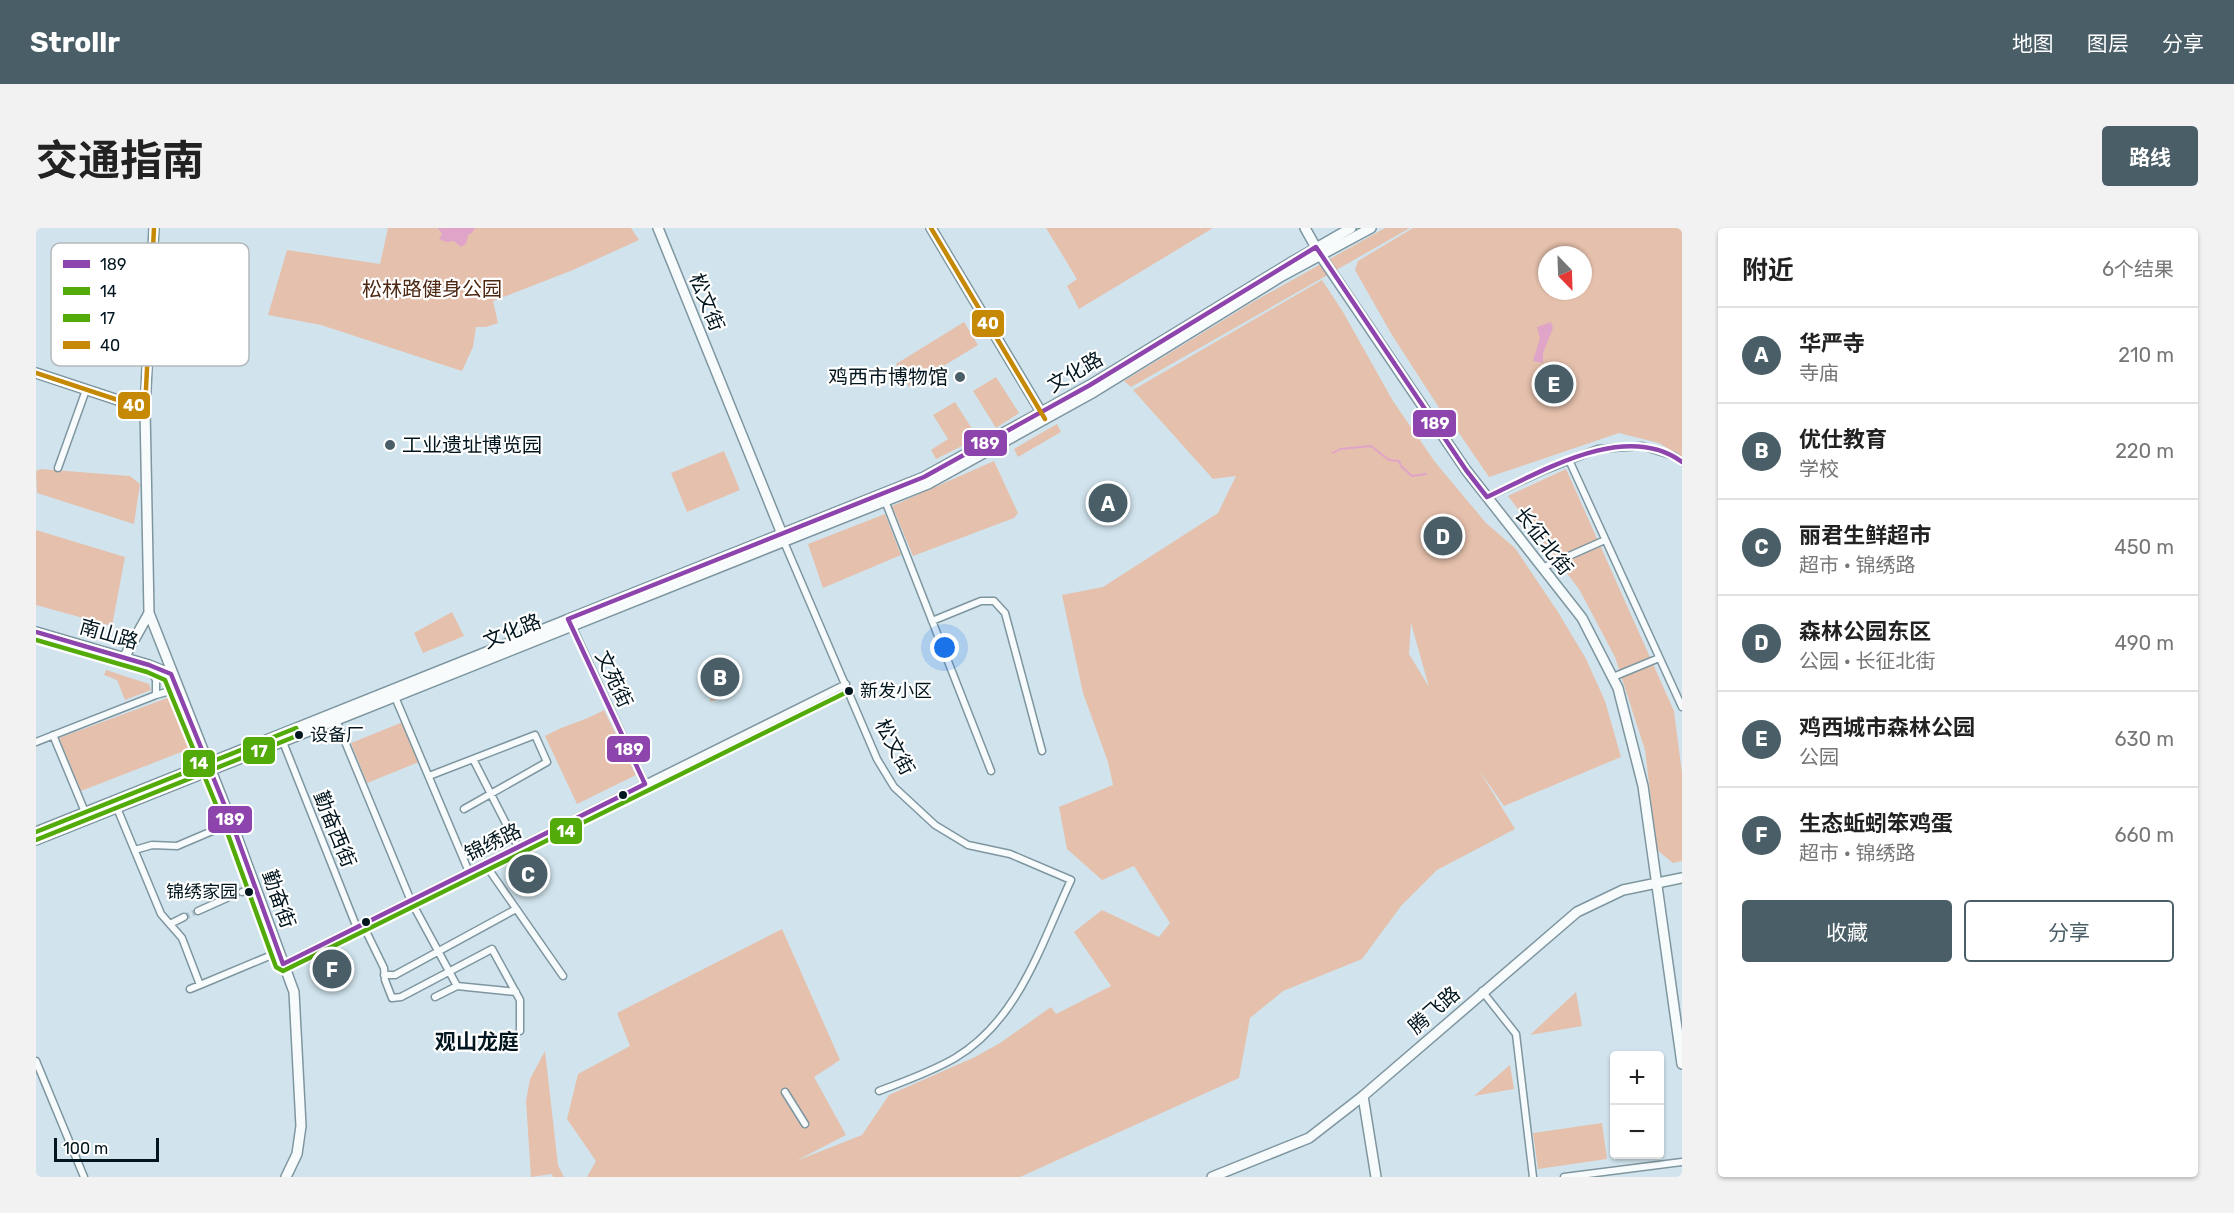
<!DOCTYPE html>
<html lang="zh">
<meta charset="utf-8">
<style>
:root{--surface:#fff;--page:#f2f2f2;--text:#222;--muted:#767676;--line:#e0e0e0;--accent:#4a5e67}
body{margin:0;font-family:Rubik,"Noto Sans SC",sans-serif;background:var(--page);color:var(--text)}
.controls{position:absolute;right:18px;bottom:18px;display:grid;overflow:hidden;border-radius:6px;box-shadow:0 2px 4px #0004}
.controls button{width:54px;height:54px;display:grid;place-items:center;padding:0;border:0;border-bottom:2px solid var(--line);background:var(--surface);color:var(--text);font:30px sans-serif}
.compass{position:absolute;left:1502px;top:18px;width:54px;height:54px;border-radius:50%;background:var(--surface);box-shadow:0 2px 4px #0004;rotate:157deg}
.scale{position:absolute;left:18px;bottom:15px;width:105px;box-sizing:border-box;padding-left:6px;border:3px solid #02161f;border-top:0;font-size:16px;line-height:21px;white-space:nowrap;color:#02161f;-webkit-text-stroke:4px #fff;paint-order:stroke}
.you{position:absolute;left:909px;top:420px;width:21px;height:21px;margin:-15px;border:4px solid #fff;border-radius:50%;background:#1a73e8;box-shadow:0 0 0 9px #1a73e833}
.badge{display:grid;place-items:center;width:39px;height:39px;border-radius:50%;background:var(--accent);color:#fff;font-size:20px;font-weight:700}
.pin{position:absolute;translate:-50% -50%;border:3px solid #fff;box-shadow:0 2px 6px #0006}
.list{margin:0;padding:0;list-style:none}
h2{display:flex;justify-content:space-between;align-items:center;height:78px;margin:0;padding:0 24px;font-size:26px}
h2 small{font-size:20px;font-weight:400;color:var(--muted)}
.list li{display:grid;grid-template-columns:39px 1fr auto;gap:18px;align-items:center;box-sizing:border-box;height:96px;padding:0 24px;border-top:2px solid var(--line)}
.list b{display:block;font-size:22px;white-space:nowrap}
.list p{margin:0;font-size:20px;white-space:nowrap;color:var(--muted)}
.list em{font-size:20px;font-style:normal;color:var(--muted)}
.actions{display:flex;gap:12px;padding:18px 24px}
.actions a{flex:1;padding:14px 0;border:2px solid var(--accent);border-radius:6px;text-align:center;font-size:21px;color:var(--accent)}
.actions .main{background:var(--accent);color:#fff}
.map{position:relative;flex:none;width:1646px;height:949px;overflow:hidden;border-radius:6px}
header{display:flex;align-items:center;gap:36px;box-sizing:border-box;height:84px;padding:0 30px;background:var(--accent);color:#fff}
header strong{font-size:28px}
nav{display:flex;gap:33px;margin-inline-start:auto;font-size:21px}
.intro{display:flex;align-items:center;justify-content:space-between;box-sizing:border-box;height:144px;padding:0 36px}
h1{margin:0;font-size:42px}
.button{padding:15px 27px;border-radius:6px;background:var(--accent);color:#fff;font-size:21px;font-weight:700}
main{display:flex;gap:36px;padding:0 36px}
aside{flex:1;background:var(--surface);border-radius:6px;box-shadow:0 2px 4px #0004}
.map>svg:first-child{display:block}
.green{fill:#e5c0ac;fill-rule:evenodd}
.water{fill:#e0a4c8}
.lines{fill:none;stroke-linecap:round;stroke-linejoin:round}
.stream{stroke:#e0a4c8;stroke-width:2}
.street-tunnel{stroke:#b2c5ce;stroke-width:6;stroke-dasharray:6 3;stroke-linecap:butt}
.street-casing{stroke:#7e96a0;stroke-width:9}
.secondary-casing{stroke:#7e96a0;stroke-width:12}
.street{stroke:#f8fbfc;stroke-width:6}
.secondary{stroke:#f8fbfc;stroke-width:9}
.bus-1-casing{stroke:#fff;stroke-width:9}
.bus-2-casing{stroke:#fff;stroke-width:9}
.bus-3-casing{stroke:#fff;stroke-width:9}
.bus-4-casing{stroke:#fff;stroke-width:9}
.bus-1{stroke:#8e44ad;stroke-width:4.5}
.bus-2{stroke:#52ab09;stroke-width:4.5}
.bus-3{stroke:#52ab09;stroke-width:4.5}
.bus-4{stroke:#c68906;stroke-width:4.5}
.poi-dot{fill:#4a5e67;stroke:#fff;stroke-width:2}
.bus-dot{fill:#02161f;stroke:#fff;stroke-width:2}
.labels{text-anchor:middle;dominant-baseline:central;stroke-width:4.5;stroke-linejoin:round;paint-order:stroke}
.bus-label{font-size:18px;fill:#02161f;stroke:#fff;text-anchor:start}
.park-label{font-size:20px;fill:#4d2914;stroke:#fff}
.street-label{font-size:20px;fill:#02161f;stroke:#fff}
.poi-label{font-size:20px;fill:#02161f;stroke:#fff;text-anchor:end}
.neighbourhood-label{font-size:21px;font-weight:bold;fill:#02161f;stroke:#fff}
.key{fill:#fff;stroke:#b3b9bc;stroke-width:1.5}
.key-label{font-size:16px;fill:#02161f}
.line-badge{stroke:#fff;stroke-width:2}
.badge-label{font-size:16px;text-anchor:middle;font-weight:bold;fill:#fff}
</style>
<header>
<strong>Strollr</strong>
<nav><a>地图</a><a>图层</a><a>分享</a></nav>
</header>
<div class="intro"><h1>交通指南</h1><a class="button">路线</a></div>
<main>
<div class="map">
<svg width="1646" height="949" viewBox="0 0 1646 949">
<rect width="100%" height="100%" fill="#d1e4ed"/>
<path class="green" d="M 352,0 L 595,0 L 603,12 L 537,42 L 457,73 L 462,95 L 450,99 L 440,99 L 437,119 L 426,143 L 285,97 L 232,87 L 251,22 L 344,36 Z
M 1010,0 L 1177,0 L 1043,81 L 1031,58 L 1041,51 Z
M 1349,0 L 1374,0 L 1095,159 L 1088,153 L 1217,74 Z
M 1377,0 L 1646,0 L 1646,229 L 1623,215 L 1583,205 L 1453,249 L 1414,192 L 1411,192 L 1356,107 L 1319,42 L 1322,33 ZM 1511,27 L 1547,27 L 1547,63 L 1511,63 Z
M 1286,52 L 1307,84 L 1357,173 L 1399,234 L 1450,295 L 1479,320 L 1522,384 L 1550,431 L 1569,473 L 1585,529 L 1468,578 L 1443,542 L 1479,601 L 1401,642 L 1365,678 L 1326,731 L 1247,763 L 1214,790 L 1203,850 L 984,949 L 551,949 L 560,933 L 531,891 L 542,846 L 594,818 L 581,785 L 746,701 L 804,832 L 778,849 L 810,907 L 760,933 L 826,907 L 853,867 L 939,829 L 964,815 L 1015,779 L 1020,786 L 1075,758 L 1038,704 L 1066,682 L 1123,709 L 1134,695 L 1098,638 L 1066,652 L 1031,621 L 1023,579 L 1077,557 L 1072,534 L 1047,465 L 1026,367 L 1067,359 L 1182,285 L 1200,248 L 1177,251 L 1097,162 ZM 1375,395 L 1393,459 L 1373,426 Z
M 928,94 L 942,117 L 873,159 L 860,136 Z
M 960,149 L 983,185 L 960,200 L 937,163 Z
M 919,174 L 942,210 L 900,231 L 895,222 L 912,211 L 897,187 Z
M 1021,196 L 1025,204 L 982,229 L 978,221 Z
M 688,223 L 704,262 L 651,284 L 635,245 Z
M 958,233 L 982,285 L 978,290 L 877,328 L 856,278 Z
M 5,241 L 94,248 L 104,256 L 98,296 L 1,265 L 0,243 Z
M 1530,241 L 1638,483 L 1646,545 L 1646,633 L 1637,635 L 1621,622 L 1609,522 L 1579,429 L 1543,361 L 1472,268 Z
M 849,286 L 865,327 L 787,360 L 772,316 Z
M 0,302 L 89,329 L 76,398 L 0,377 Z
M 416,384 L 428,408 L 387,425 L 378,405 Z
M 682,431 L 697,465 L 674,474 Z
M 70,442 L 113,456 L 115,462 L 89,472 L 81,452 L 68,447 Z
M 134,469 L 153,521 L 45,563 L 23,510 Z
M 568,482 L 600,547 L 541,576 L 509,508 C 528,497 549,493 568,482 Z
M 367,494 L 383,534 L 331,555 L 315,515 Z
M 1540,764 L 1546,798 L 1494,807 Z
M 509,823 L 522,937 L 528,949 L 517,949 L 516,946 L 495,949 L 490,873 L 494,851 Z
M 1474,837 L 1478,861 L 1438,868 Z
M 1566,895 L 1571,931 L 1502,941 L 1497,905 Z"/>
<path class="water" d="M 402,0 L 439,0 L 436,5 L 432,7 L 430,16 L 425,19 L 418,13 L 410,14 L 403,11 L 406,6 Z
M 1515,94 L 1517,100 L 1507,125 L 1507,135 L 1497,133 L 1504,110 L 1501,99 Z"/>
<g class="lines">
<path class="stream" d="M 1297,225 L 1304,221 L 1335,218 L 1353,232 L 1363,233 L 1365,238 L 1376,248 L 1390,246"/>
<path class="street-tunnel" d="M 191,670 L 206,664
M 148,689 L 162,683"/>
<g class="street-casing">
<path id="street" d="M 1533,232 L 1646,479
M 22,240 L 50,162
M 1451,269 L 1509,242 L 1562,221 L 1606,218 L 1638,228 L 1646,234
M 848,270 L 955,543
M 748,314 L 841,531 L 858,559 L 899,597 L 932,617 L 974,626 L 1035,652 C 1005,716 983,792 919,830 C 895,844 869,853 843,863
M 1506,340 L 1569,312
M 896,393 L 945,373 L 958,373 L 969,385 L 1006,523
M 535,396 L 609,556
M 113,437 L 120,452 L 120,467
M 1577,449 L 1623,430
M 359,469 L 433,644
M 300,492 L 375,673 L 421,758 L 399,769
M 17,507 L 49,584
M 0,514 L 120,467 L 141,461
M 247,514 L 321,700
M 437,531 L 482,619
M 393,548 L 499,507 L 511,534 L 428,581
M 81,580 L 125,686 L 146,710 L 164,757 L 243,724
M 99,622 L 116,617 L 141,618 L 195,595
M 449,636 L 527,748
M 206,664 L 219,659
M 162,683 L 191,670
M 134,696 L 148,689
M 327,697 L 348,740 L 349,752 L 356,770 L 365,769 L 456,721 L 484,772 L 484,803
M 274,723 L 286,750 L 309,740
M 247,736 L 810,456
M 348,747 L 359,747 L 480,681
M 421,758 L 480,764
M 154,761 L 164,757
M 1446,763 L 1480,806 L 1497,949
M 0,833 L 48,949
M 749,864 L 769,896
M 1528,949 L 1646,934"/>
</g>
<g class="secondary-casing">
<path id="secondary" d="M 118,0 L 109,181 L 113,385 L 197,598 L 258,764 L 265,898 L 261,926 L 250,949
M 622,0 L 748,311
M 895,0 L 1008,189
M 1269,0 L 1284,27 L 1430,242 L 1546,390 L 1582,460 L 1607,558 L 1646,836
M 0,145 L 109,181
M 0,404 L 113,437 L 135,446
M 88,430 L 113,385
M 0,604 L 888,249 L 1054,157 L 1254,35 L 1315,0
M 0,612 L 892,256 L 1058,164 L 1246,48 L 1335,0
M 1327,868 L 1340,949
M 1176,949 L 1273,910 L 1327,868 L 1541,684 L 1587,662 L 1646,650"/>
</g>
<use href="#street" class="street"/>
<use href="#secondary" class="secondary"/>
<g class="bus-1-casing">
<path id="bus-1" d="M 0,404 L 113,437 L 135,446 L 197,598 L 247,736 L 609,556 L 532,391 L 888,249 L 1054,157 L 1280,19 L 1430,242 L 1451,269 C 1505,244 1590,192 1646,234"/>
</g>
<g class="bus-2-casing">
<path id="bus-2" d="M 0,412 L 111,444 L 129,452 L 190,601 L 240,739 L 247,743 L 813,463"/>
</g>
<g class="bus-3-casing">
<path id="bus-3" d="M 0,604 L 260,500 L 263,507 L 0,612"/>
</g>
<g class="bus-4-casing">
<path id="bus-4" d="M 895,0 L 1009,191
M 0,145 L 109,181 L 118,0"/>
</g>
<use href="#bus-1" class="bus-1"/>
<use href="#bus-2" class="bus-2"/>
<use href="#bus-3" class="bus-3"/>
<use href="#bus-4" class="bus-4"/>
</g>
<g class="poi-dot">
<circle cx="924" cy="149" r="6"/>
<circle cx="354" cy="217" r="6"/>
</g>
<g class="bus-dot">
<circle cx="813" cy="463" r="5"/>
<circle cx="263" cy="507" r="5"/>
<circle cx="587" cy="567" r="5"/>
<circle cx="213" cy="664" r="5"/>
<circle cx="330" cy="694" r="5"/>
</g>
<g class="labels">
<g class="bus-label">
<text x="824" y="463">新发小区</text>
<text x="274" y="507">设备厂</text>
<text x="202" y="664" text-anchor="end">锦绣家园</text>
</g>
<g class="park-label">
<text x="396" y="61">松林路健身公园</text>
</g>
<g class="street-label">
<text transform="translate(671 74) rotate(68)">松文街</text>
<text transform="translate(1039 144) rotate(-30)">文化路</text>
<text transform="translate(1508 313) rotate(52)">长征北街</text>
<text transform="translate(476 403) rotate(-22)">文化路</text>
<text transform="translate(73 406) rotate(16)">南山路</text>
<text transform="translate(578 451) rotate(65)">文苑街</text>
<text transform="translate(859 519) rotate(62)">松文街</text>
<text transform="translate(299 601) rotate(68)">勤奋西街</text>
<text transform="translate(457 614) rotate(-26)">锦绣路</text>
<text transform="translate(243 671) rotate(70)">勤奋街</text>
<text transform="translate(1398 782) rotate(-41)">腾飞路</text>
</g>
<g class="poi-label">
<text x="912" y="149">鸡西市博物馆</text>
<text x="366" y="217" text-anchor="start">工业遗址博览园</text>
</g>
<g class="neighbourhood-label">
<text x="441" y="813">观山龙庭</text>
</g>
</g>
<rect x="15" y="15" width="198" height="123" rx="9" class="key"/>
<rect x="27" y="32" width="27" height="8" fill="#8e44ad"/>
<rect x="27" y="59" width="27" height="8" fill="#52ab09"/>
<rect x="27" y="86" width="27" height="8" fill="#52ab09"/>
<rect x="27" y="113" width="27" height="8" fill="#c68906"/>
<g class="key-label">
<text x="64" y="42">189</text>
<text x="64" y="69">14</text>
<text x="64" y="96">17</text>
<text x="64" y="123">40</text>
</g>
<g class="line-badge">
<rect x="935" y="81" width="34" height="29" rx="6" fill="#c68906"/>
<rect x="81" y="163" width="34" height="29" rx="6" fill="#c68906"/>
<rect x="1376" y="181" width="45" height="29" rx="6" fill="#8e44ad"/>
<rect x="927" y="201" width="45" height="28" rx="6" fill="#8e44ad"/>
<rect x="570" y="507" width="45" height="28" rx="6" fill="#8e44ad"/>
<rect x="206" y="508" width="34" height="29" rx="6" fill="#52ab09"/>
<rect x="146" y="521" width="34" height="29" rx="6" fill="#52ab09"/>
<rect x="171" y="577" width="46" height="29" rx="6" fill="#8e44ad"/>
<rect x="513" y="589" width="34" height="28" rx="6" fill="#52ab09"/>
</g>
<g class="badge-label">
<text x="952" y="101">40</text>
<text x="98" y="183">40</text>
<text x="1399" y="201">189</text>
<text x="949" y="221">189</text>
<text x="593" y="527">189</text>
<text x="223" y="529">17</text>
<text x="163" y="541">14</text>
<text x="194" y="597">189</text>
<text x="530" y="609">14</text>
</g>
</svg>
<div class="controls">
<button>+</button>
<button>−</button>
</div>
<svg class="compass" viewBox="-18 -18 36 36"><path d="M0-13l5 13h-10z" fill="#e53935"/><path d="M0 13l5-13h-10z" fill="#767676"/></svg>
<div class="scale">100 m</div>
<div class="you"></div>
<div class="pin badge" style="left:1072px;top:275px">A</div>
<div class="pin badge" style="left:684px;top:449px">B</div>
<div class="pin badge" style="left:492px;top:646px">C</div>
<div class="pin badge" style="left:1407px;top:308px">D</div>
<div class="pin badge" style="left:1518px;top:156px">E</div>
<div class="pin badge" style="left:296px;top:741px">F</div>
</div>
<aside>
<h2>附近<small>6个结果</small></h2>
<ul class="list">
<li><span class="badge">A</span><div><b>华严寺</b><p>寺庙</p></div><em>210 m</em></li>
<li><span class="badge">B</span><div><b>优仕教育</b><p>学校</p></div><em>220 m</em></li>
<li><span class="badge">C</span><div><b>丽君生鲜超市</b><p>超市 · 锦绣路</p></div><em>450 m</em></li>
<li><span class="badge">D</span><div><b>森林公园东区</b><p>公园 · 长征北街</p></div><em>490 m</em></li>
<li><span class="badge">E</span><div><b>鸡西城市森林公园</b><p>公园</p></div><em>630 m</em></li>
<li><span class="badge">F</span><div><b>生态蚯蚓笨鸡蛋</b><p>超市 · 锦绣路</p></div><em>660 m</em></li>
</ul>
<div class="actions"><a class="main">收藏</a><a>分享</a></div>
</aside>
</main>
